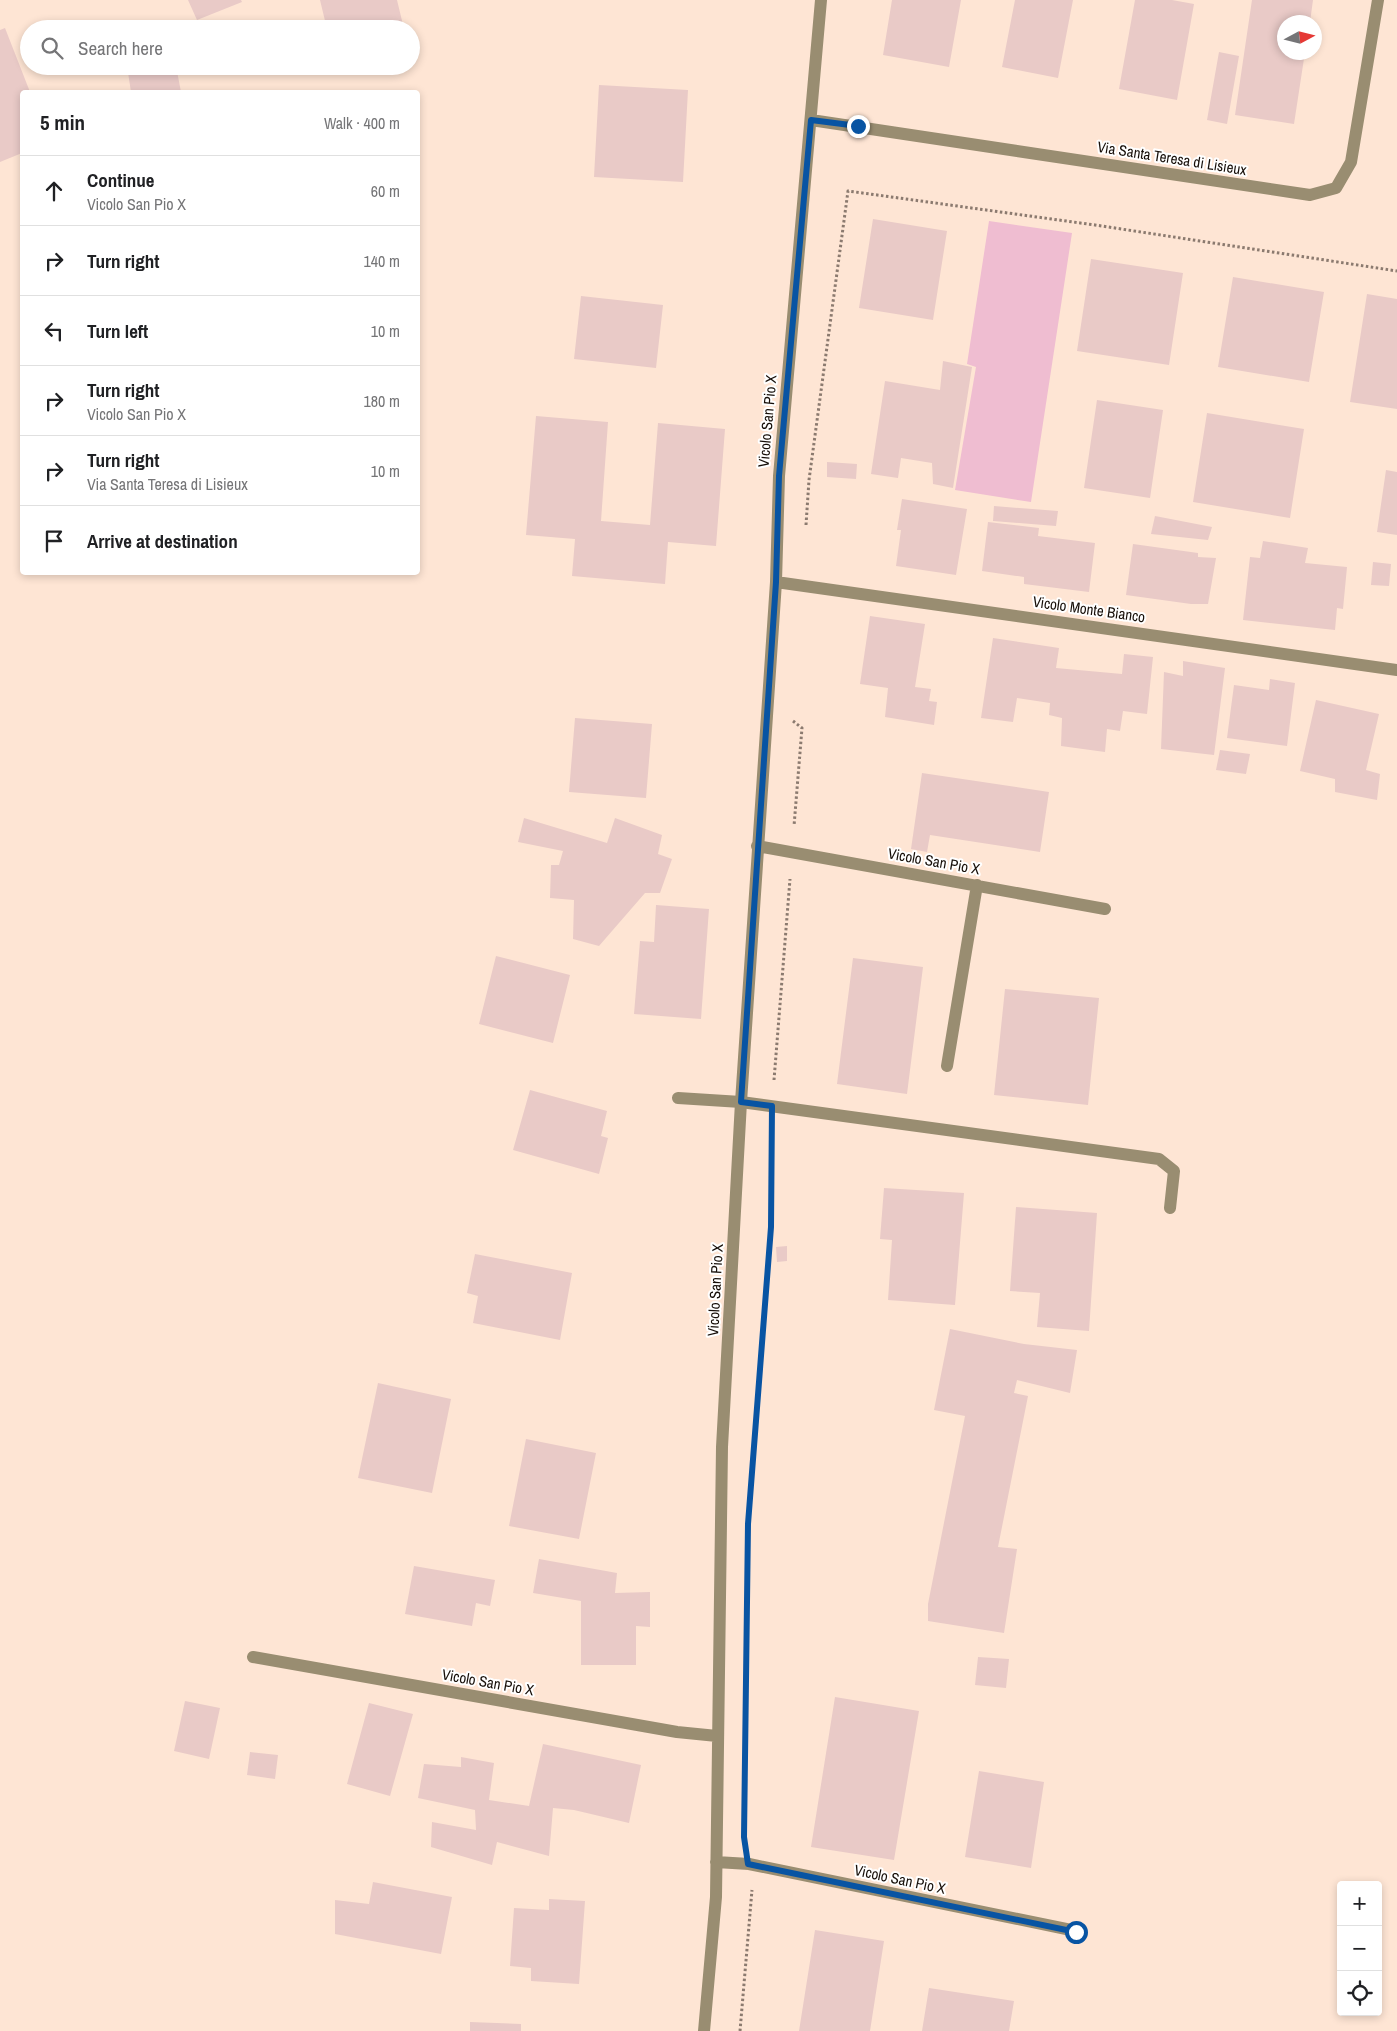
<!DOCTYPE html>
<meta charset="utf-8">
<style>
:root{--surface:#fff;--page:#f2f2f2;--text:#202124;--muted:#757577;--line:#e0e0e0}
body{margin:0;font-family:"Archivo Narrow",sans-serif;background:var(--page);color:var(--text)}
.controls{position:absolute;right:15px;bottom:15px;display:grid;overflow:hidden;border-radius:5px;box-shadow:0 2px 8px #0003}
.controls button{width:45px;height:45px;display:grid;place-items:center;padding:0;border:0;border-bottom:1px solid var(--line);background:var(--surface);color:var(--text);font:25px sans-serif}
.compass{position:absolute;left:1277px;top:15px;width:45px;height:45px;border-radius:50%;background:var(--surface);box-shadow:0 2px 8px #0003;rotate:83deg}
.stop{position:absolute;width:15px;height:15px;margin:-11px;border:4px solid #0854a3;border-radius:50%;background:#fff}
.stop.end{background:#0854a3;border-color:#fff;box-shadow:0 1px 5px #0008}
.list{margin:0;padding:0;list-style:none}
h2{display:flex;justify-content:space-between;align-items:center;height:65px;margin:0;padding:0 20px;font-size:21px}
h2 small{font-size:16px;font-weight:400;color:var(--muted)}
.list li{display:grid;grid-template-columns:32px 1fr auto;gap:15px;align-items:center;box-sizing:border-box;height:70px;padding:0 20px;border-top:1px solid var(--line)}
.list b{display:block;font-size:19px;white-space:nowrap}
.list p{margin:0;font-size:16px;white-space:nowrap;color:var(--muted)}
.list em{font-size:16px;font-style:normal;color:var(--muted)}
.icon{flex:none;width:28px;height:28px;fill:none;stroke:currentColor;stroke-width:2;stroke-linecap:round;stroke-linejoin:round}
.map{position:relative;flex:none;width:1397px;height:2031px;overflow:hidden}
.search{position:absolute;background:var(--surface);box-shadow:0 2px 8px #0003;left:20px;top:20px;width:400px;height:55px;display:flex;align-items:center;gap:12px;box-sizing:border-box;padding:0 18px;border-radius:28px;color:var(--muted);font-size:19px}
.panel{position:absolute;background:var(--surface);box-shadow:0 2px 8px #0003;left:20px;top:90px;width:400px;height:485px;border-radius:5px}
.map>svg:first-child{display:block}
.green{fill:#efbdd1}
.building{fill:#e9cac7}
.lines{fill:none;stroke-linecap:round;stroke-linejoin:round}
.path{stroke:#8b7a6f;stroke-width:3;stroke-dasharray:2.5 2.5;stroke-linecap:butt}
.lane{stroke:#998d71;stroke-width:12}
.street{stroke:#998d71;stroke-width:12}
.route{stroke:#0854a3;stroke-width:6}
.labels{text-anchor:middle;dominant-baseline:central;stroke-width:4;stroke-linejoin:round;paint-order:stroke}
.street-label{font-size:15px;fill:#160e08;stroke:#fff}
</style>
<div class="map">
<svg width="1397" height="2031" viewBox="0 0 1397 2031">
<rect width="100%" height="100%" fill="#fee5d4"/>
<path class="green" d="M 989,221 L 1072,233 L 1031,502 L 955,490 L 976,367 L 967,364 Z"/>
<path class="building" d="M 188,0 L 241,0 L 242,2 L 197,20 Z
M 320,0 L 397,0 L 404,29 L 327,29 Z
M 892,0 L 961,0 L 949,67 L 883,55 Z
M 1015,0 L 1073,0 L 1058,78 L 1002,67 Z
M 1135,0 L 1172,0 L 1194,4 L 1177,100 L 1119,89 Z
M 1252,0 L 1313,0 L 1310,22 L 1284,22 L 1284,52 L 1305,52 L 1294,124 L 1235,115 Z
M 5,28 L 30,92 L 22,92 L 22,153 L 0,162 L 0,30 Z
M 1219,52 L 1239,56 L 1227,124 L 1207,120 Z
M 127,66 L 176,66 L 181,92 L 131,92 Z
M 599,85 L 688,90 L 683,182 L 594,177 Z
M 873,219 L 947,231 L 933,320 L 859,308 Z
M 1091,259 L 1183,273 L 1169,365 L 1077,351 Z
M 1233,277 L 1324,292 L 1309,382 L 1218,367 Z
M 1367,294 L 1397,299 L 1397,409 L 1350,402 Z
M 581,296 L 663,305 L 656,368 L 574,359 Z
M 943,361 L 972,367 L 953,488 L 933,484 L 932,463 L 901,458 L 898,478 L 871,474 L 885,381 L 940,390 Z
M 1097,400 L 1163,410 L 1150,498 L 1084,488 Z
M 1207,413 L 1304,429 L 1290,518 L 1193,502 Z
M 536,416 L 608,422 L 601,521 L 650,525 L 658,423 L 725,429 L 716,546 L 668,542 L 665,584 L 572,576 L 575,539 L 526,535 Z
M 827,462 L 857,464 L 856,479 L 827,477 Z
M 1386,470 L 1397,472 L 1397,535 L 1377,532 Z
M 902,499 L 967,509 L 956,575 L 896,566 L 901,530 L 897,530 Z
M 994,506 L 1058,511 L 1056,526 L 993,521 Z
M 1155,516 L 1212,527 L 1208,540 L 1151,534 Z
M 988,522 L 1039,528 L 1038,536 L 1095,543 L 1089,592 L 1024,584 L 1024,577 L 982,571 Z
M 1263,541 L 1308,548 L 1305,563 L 1347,567 L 1343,609 L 1337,608 L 1335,630 L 1243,620 L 1250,557 L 1260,558 Z
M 1133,544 L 1198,553 L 1198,557 L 1216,558 L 1208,604 L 1191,604 L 1126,595 Z
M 1373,562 L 1391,564 L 1389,586 L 1371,585 Z
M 870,616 L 925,624 L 915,687 L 931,689 L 929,701 L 937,702 L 934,725 L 885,717 L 888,688 L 860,684 Z
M 993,638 L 1059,648 L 1056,668 L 1122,674 L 1124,654 L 1153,657 L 1147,714 L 1123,711 L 1120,731 L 1107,729 L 1105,752 L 1061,746 L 1062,718 L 1049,715 L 1050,703 L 1017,698 L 1013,722 L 981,718 Z
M 1183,661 L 1225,668 L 1214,755 L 1161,749 L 1164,672 L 1183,676 Z
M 1270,679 L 1295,683 L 1287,746 L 1227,738 L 1234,685 L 1269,690 Z
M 1316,700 L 1379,714 L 1366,770 L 1380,774 L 1377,800 L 1335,792 L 1335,779 L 1300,771 Z
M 575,718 L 652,724 L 646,798 L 569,792 Z
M 1220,750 L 1250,754 L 1246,774 L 1216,770 Z
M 922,773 L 1049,792 L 1040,852 L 930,835 L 927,852 L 911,849 Z
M 524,818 L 607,843 L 615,818 L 662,835 L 658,854 L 672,859 L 660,893 L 645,893 L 599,946 L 573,939 L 574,900 L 550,898 L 551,865 L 559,865 L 563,851 L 518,842 Z
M 656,905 L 709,909 L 701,1019 L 634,1014 L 640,941 L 654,942 Z
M 496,956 L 570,975 L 553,1043 L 479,1024 Z
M 853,958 L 923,967 L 907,1094 L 837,1084 Z
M 1005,989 L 1099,998 L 1088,1105 L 994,1095 Z
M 530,1090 L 607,1111 L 601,1136 L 608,1138 L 599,1174 L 513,1150 Z
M 884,1188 L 964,1193 L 955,1305 L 888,1300 L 892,1240 L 880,1239 Z
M 1016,1207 L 1097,1213 L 1089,1331 L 1037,1327 L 1040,1293 L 1010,1291 Z
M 787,1246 L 787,1261 L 777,1262 L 776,1247 Z
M 475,1254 L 572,1273 L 560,1340 L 473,1323 L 478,1296 L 467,1293 Z
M 950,1329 L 1024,1344 L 1077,1350 L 1070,1393 L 1017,1380 L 1014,1393 L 1028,1396 L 998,1547 L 1017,1549 L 1004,1633 L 928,1621 L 928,1604 L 965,1416 L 934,1410 Z
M 378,1383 L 451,1399 L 432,1493 L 358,1478 Z
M 526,1439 L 596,1453 L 579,1539 L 509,1526 Z
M 539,1559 L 617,1573 L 615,1593 L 650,1592 L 650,1627 L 636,1626 L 636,1665 L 581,1665 L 581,1601 L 533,1593 Z
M 414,1566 L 495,1580 L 490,1606 L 476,1603 L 472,1626 L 405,1614 Z
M 978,1657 L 1009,1659 L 1006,1688 L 975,1685 Z
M 835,1697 L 919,1711 L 894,1860 L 811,1847 Z
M 185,1701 L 220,1708 L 209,1759 L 174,1751 Z
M 369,1703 L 413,1714 L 390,1796 L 347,1784 Z
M 543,1744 L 641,1765 L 629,1823 L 574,1810 L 553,1808 L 549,1856 L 497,1842 L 492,1865 L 431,1847 L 432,1822 L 476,1830 L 475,1810 L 418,1798 L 424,1764 L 461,1767 L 461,1757 L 494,1763 L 489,1800 L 529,1806 Z
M 250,1752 L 278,1755 L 275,1779 L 247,1775 Z
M 979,1771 L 1044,1782 L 1031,1868 L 965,1857 Z
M 373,1882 L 452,1897 L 441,1954 L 335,1934 L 335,1900 L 369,1904 Z
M 549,1899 L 585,1901 L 579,1984 L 531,1981 L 531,1968 L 510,1966 L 514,1908 L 549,1910 Z
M 815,1930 L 884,1941 L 870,2031 L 799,2031 Z
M 929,1988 L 1014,2001 L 1009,2031 L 922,2031 Z
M 470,2022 L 521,2024 L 521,2031 L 470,2031 Z"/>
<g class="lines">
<path class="path" d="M 806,525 L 809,480 L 848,191 L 1095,225 L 1397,271
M 793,721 L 802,728 L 794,826
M 774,1080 L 790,879
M 750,1496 L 771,1227 L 772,1131
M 740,2031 L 752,1890"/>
<path class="lane" d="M 678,1098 L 741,1102 L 1159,1159 L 1174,1171 L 1170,1208"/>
<path class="street" d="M 811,120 L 1310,195 L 1336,188 L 1351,162 L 1378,0
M 776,582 L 1397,670
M 757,846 L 1105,909
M 947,1066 L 977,885
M 253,1657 L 677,1732 L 717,1736
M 716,1862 L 749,1864 L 1076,1931
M 704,2031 L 716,1897 L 722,1447 L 741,1102 L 776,582 L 779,476 L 821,0"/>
</g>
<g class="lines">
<path class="route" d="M 858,126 L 811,120 L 779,476 L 776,582 L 741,1102 L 772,1106 L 771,1227 L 748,1524 L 744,1837 L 748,1864 L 1076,1932"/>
</g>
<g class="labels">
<g class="street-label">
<text transform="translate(1172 158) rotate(9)">Via Santa Teresa di Lisieux</text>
<text transform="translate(767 421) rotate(-85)">Vicolo San Pio X</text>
<text transform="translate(1089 609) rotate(8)">Vicolo Monte Bianco</text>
<text transform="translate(934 861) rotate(10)">Vicolo San Pio X</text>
<text transform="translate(715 1290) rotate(-87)">Vicolo San Pio X</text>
<text transform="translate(488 1682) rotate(10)">Vicolo San Pio X</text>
<text transform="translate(900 1879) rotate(12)">Vicolo San Pio X</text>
</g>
</g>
</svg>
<div class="controls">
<button>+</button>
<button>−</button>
<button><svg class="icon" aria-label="locate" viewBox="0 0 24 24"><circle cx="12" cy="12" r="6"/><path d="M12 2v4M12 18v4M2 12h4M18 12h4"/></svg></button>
</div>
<svg class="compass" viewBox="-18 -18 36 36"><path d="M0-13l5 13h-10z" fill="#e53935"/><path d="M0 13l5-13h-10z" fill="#757577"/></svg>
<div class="stop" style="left:1076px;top:1932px"></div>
<div class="stop end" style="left:858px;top:126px"></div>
<div class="search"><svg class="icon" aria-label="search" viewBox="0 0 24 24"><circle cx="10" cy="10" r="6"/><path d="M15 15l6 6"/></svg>Search here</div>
<section class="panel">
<h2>5 min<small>Walk · 400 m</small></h2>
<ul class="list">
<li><svg class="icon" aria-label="ahead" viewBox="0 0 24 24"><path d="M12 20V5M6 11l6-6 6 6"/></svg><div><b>Continue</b><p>Vicolo San Pio X</p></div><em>60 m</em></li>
<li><svg class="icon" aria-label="right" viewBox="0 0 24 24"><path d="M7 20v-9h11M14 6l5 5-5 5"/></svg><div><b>Turn right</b></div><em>140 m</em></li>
<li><svg class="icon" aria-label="left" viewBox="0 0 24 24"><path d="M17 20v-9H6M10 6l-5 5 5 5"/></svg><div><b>Turn left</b></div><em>10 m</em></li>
<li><svg class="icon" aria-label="right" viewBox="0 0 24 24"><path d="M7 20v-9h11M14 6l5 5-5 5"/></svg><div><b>Turn right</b><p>Vicolo San Pio X</p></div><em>180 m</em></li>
<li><svg class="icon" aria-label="right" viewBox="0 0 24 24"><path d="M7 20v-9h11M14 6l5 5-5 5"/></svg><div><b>Turn right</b><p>Via Santa Teresa di Lisieux</p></div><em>10 m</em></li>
<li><svg class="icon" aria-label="arrive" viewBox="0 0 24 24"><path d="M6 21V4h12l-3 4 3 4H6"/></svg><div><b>Arrive at destination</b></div></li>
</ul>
</section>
</div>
